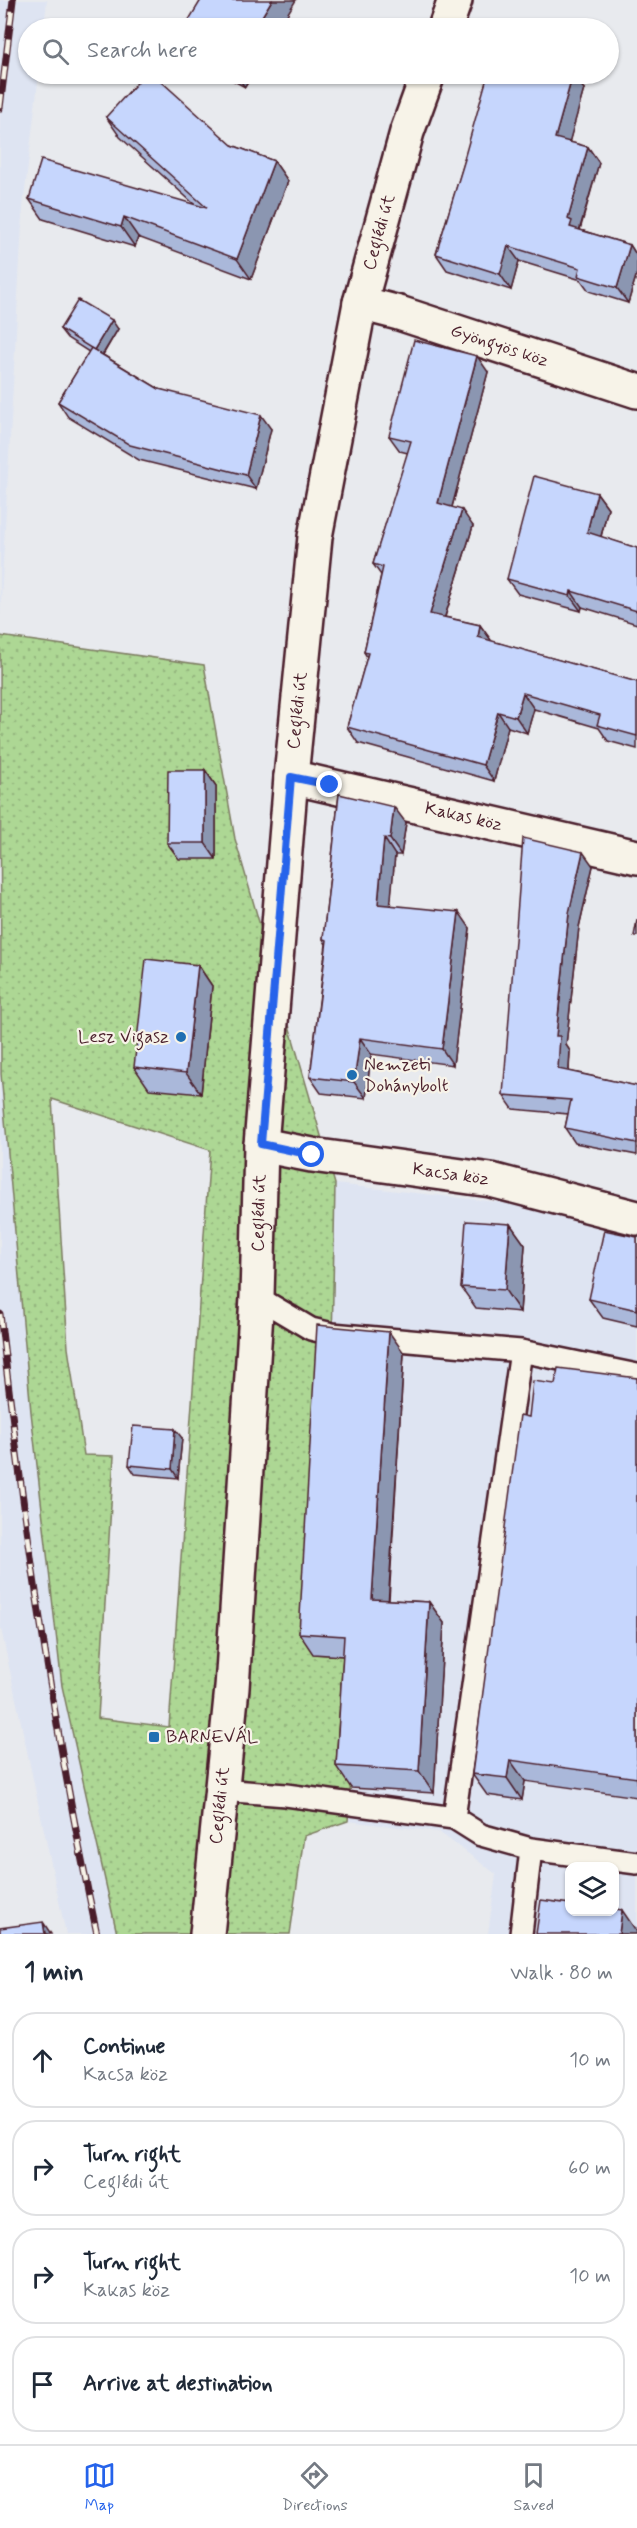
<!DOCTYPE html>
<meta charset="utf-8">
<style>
:root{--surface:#fff;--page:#f2f2f3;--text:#1f2937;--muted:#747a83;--line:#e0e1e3;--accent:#2563eb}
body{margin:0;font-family:Mynerve,sans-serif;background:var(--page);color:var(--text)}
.controls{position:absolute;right:18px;bottom:18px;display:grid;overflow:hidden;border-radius:12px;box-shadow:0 2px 4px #0004}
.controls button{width:54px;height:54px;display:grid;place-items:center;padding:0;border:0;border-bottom:2px solid var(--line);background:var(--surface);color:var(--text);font:30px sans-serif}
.stop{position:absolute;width:18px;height:18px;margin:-14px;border:4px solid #2563eb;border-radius:50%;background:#fff}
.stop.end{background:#2563eb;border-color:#fff;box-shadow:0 2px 6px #0008}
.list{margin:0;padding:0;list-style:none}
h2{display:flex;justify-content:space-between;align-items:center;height:78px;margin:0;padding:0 24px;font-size:26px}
h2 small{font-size:20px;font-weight:400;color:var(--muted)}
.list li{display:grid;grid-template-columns:39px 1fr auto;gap:18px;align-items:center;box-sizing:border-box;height:96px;margin:0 12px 12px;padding:0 12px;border:2px solid var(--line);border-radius:24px}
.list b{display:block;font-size:22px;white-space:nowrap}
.list p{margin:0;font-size:20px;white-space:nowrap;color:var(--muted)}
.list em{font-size:20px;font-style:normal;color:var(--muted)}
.icon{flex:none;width:33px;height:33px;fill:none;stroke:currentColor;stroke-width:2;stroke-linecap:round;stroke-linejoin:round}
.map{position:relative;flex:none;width:637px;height:1934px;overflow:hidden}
.search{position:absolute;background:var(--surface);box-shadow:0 2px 4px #0004;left:18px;right:18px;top:18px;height:66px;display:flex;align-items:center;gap:15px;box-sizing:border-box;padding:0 21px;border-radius:33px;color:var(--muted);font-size:22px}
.sheet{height:510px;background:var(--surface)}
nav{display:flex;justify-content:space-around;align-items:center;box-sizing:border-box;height:84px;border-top:2px solid var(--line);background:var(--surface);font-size:16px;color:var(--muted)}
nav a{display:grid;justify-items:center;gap:3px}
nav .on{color:var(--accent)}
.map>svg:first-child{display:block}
.built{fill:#dee4f2;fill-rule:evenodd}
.grass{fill:url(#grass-dots);stroke:#7c7b60;stroke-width:1.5;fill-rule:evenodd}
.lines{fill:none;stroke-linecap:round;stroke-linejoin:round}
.service-casing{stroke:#4a1f2b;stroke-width:26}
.minor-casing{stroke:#4a1f2b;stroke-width:38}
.primary-casing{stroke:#4a1f2b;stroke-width:38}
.service{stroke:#f7f3e8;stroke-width:21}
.minor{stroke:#f7f3e8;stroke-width:33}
.primary{stroke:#f7f3e8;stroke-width:33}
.rail-casing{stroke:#4a1f2b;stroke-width:7}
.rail{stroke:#f7f3e8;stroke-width:4.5;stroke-dasharray:14;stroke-linecap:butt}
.wall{fill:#aab8da;stroke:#4a1f2b;stroke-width:1.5}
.shaded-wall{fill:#8b96b1;stroke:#4a1f2b;stroke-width:1.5}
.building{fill:#c6d6fd;stroke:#4a1f2b;stroke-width:1.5}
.route{stroke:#2563eb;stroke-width:8}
.poi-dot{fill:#1f6fb2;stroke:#f7f3e8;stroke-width:2}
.labels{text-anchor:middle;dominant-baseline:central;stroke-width:4.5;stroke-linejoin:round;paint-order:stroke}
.street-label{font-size:18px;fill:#4a1f2b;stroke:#f7f3e8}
.poi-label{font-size:18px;fill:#4a1f2b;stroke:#f7f3e8;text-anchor:start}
</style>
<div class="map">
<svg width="637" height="1934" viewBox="0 0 637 1934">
<defs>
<pattern id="grass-dots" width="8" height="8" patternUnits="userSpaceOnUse" patternTransform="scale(1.5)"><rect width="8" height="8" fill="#add794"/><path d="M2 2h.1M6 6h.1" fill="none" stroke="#96b880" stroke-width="1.8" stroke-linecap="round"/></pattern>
</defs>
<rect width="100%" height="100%" fill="#e8eaee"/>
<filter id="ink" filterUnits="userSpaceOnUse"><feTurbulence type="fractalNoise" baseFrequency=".0167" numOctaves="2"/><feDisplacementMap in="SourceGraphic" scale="12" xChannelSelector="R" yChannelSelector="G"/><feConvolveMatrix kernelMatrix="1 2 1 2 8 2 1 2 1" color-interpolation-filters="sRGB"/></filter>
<g filter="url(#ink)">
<path class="built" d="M 0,0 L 47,0 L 44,28 L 28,28 L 28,74 L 39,74 L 23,207 L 0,616 Z
M 0,837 L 1,1074 L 31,1412 L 62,1686 L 117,1934 L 66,1934 L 0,1624 Z
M 335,1184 L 524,1205 L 637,1233 L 637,1934 L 488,1934 L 496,1874 L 439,1832 L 348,1821 L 358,1657 L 314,1655 L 332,1345 ZM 570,1866 L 614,1866 L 614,1912 L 570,1912 Z"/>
<path class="grass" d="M 0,636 L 204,665 L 235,839 L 335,1184 L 332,1345 L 314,1654 L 359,1657 L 348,1821 L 304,1836 L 290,1934 L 117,1934 L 62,1686 L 31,1412 L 1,1074 ZM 52,1099 L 210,1150 L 169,1727 L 98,1718 L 114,1456 L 84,1455 L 68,1348 Z"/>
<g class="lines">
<g class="service-casing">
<path id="service" d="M 257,1297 L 311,1329 L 332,1334 L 521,1351 L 637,1375
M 221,1790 L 286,1795 L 454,1818 L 481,1835 L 531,1849 L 637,1863
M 454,1818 L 521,1351
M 521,1934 L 531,1849"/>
</g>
<g class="minor-casing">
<g id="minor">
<path id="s1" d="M 360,303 L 399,313 L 637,391"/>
<path id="s2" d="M 291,777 L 637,857"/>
<path id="s3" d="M 261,1145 L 312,1155 L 491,1180 L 637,1218"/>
</g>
</g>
<g class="primary-casing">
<g id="primary">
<path d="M 445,28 L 455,0"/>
<path id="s4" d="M 207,1934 L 232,1688 L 257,1297 L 261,1145 L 291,777 L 315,537 L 360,303 L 407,132 L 428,74"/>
</g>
</g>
<use href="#service" class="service"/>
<use href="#minor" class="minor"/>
<use href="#primary" class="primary"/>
<g class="rail-casing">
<path id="rail" d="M 0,108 L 13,0
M 0,1314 C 24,1523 53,1728 97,1934"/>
</g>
<use href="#rail" class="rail"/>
</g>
<path class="wall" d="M 221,74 L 253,74 L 245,87 Z
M 584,89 L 569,142 L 588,147 L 599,163 L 580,230 L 630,245 L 637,256 L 637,273 L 628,303 L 589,291 L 581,280 L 519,261 L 511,290 L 447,270 L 436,254 L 465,160 L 464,159 Z
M 106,117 L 232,145 L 274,161 L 288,181 L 251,279 L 138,237 L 135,247 L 43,219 L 29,199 L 195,205 L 120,137 Z
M 60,329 L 118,329 L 103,355 L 159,389 L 271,429 L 256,489 L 139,460 L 68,417 L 58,402 L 89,352 L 67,338 Z
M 488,372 L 452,507 L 473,526 L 445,617 L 480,625 L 491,641 L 637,682 L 637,749 L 608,741 L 599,728 L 534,709 L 527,733 L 508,727 L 494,781 L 358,743 L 347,727 L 367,657 L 364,652 L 381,575 L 373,564 L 408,453 L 400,451 L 389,436 Z
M 597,493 L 608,508 L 601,537 L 637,548 L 637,624 L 582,607 L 581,611 L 518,594 L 507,579 Z
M 205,770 L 216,786 L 216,859 L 179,859 L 167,843 Z
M 339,794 L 406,823 L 401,855 L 395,855 L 390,905 L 470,928 L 453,1065 L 371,1054 L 366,1098 L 321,1093 L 310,1077 L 326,944 L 323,939 Z
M 593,866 L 579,927 L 566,1045 L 570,1051 L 569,1071 L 637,1086 L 637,1155 L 575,1143 L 565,1128 L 568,1114 L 513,1109 L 503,1095 Z
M 198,965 L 212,986 L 201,1094 L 149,1089 L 134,1067 Z
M 510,1224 L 525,1245 L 520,1312 L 476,1308 L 461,1287 Z
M 637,1237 L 637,1326 L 603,1318 L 589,1299 Z
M 404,1353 L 389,1600 L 429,1602 L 444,1623 L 434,1793 L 351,1788 L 336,1766 L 343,1656 L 313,1654 L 299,1633 Z
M 637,1378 L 637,1797 L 525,1781 L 522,1800 L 487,1795 L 472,1774 L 529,1417 L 555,1384 Z
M 182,1438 L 178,1478 L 135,1474 L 129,1465 Z"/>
<path class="shaded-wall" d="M 272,0 L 296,0 L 279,28 L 255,28 Z
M 235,74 L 253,74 L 245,87 Z
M 573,74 L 584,89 L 566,154 L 555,138 Z
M 588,147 L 599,163 L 579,231 L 570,227 L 568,219 Z
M 274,161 L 288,181 L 251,279 L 237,259 Z
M 124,217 L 138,237 L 135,247 L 121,227 Z
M 630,245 L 637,256 L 637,273 L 628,303 L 617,288 Z
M 508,246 L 519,261 L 511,290 L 500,274 Z
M 112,320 L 118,329 L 100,359 L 94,350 Z
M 477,356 L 488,372 L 449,518 L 438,503 Z
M 261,415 L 271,429 L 256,489 L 246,475 Z
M 597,493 L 608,508 L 598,548 L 587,532 Z
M 462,510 L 473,526 L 441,629 L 430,614 Z
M 571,591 L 582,607 L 581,611 L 570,596 Z
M 480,625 L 491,640 L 489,653 L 478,637 Z
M 523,693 L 534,709 L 527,733 L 516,717 Z
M 498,712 L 508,727 L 494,781 L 483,765 Z
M 205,770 L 216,786 L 216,859 L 205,843 Z
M 394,807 L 406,823 L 401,855 L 390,839 Z
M 384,838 L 395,855 L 389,920 L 378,904 Z
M 583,852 L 593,866 L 579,927 L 566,1045 L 570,1051 L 568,1083 L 558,1069 L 556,1036 L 569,913 Z
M 459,912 L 470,928 L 453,1065 L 442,1049 Z
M 198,965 L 212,986 L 201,1094 L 186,1073 Z
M 360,1038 L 371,1054 L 366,1098 L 354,1082 Z
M 510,1224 L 525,1245 L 520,1312 L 505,1290 Z
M 389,1332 L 404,1353 L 387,1621 L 372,1599 Z
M 175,1429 L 182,1438 L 178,1478 L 172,1469 Z
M 429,1602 L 444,1623 L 434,1793 L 419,1771 Z
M 510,1760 L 525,1781 L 522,1800 L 507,1778 Z
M 622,1910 L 637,1932 L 636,1934 L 619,1934 Z
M 43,1922 L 51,1934 L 45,1934 Z"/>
<path class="building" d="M 201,0 L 272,0 L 255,28 L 184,28 Z
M 145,74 L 153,74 L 232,145 L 274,161 L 237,259 L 124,217 L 121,227 L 29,199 L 41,160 L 207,208 L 106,117 Z
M 488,74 L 573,74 L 555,138 L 588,147 L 568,219 L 572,221 L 570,227 L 630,245 L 617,288 L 578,276 L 580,268 L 508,246 L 500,274 L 436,254 L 465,159 L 464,159 Z
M 78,300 L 112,320 L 94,350 L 60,329 Z
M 414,340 L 477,356 L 438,503 L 462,510 L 430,614 L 480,625 L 478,637 L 637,682 L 637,736 L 597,725 L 600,715 L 523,693 L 516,717 L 498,712 L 483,765 L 347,727 L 368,653 L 364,652 L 383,567 L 373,564 L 411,441 L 389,436 Z
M 91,348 L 159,389 L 261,415 L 246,475 L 130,445 L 58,402 Z
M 534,476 L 597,493 L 587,532 L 637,548 L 637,611 L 571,591 L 570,596 L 507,579 Z
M 168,770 L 205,770 L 205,843 L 167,843 Z
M 339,794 L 394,807 L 390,839 L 384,838 L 378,904 L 459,912 L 442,1049 L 360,1038 L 354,1082 L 310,1077 L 327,940 L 323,939 Z
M 523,838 L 583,852 L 569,913 L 556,1036 L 560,1036 L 558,1069 L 637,1086 L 637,1143 L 565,1128 L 571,1100 L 503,1095 Z
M 637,920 L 637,936 L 634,936 Z
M 146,959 L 198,965 L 186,1073 L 134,1067 Z
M 466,1221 L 510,1224 L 505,1290 L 461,1287 Z
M 604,1230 L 637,1237 L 637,1310 L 589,1299 Z
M 317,1325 L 389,1332 L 372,1599 L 429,1602 L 419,1771 L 336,1766 L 344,1636 L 299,1633 Z
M 558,1368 L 637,1378 L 637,1778 L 510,1760 L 507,1778 L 472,1774 L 520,1415 L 529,1417 L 533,1381 L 555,1384 Z
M 133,1426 L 175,1429 L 172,1469 L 129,1465 Z
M 541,1900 L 570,1904 L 570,1911 L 615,1911 L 615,1909 L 622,1910 L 619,1934 L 536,1934 Z
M 43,1922 L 45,1934 L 0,1934 L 0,1928 Z"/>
</g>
<g class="lines" filter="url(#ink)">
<path class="route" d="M 312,1155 L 261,1144 L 291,777 L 330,785"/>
</g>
<g class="poi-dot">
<circle cx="181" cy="1037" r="6"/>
<circle cx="352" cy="1075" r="6"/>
<rect x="148" y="1731" width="12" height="12" rx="3"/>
</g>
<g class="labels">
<g class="street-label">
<text stroke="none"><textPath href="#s4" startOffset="1713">Ceglédi út</textPath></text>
<text stroke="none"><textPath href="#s1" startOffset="146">Gyöngyös köz</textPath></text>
<text stroke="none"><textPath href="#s4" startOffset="1227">Ceglédi út</textPath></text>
<text stroke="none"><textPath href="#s2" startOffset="177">Kakas köz</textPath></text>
<text stroke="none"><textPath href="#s3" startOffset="192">Kacsa köz</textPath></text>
<text stroke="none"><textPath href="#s4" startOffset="723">Ceglédi út</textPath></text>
<text stroke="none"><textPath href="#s4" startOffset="129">Ceglédi út</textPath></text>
</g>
<g class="poi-label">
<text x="169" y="1037" text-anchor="end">Lesz Vigasz</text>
<text x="364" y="1065">Nemzeti<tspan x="364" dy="21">Dohánybolt</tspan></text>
<text x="166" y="1737">BARNEVÁL</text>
</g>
</g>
</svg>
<div class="controls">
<button><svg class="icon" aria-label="layers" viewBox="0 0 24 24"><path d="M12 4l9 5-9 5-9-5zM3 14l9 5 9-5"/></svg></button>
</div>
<div class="stop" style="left:312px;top:1155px"></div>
<div class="stop end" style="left:330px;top:785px"></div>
<div class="search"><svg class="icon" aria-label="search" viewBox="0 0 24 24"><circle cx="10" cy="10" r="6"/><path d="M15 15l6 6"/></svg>Search here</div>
</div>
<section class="sheet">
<h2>1 min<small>Walk · 80 m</small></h2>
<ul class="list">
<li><svg class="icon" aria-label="ahead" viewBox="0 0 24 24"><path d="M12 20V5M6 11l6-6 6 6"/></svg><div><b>Continue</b><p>Kacsa köz</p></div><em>10 m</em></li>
<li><svg class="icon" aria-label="right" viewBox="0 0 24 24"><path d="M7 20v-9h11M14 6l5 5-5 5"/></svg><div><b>Turn right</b><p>Ceglédi út</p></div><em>60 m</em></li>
<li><svg class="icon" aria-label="right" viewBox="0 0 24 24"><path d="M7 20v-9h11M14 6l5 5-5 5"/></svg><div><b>Turn right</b><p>Kakas köz</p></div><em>10 m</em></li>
<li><svg class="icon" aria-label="arrive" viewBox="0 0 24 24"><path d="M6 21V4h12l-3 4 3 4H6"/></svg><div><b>Arrive at destination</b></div></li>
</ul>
</section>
<nav>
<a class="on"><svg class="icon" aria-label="map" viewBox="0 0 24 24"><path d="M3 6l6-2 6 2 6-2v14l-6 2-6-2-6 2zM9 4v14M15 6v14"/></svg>Map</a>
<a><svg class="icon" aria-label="directions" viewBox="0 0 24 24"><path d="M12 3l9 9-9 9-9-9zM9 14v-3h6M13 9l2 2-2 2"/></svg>Directions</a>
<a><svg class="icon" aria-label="saved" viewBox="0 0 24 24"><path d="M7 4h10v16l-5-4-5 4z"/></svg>Saved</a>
</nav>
